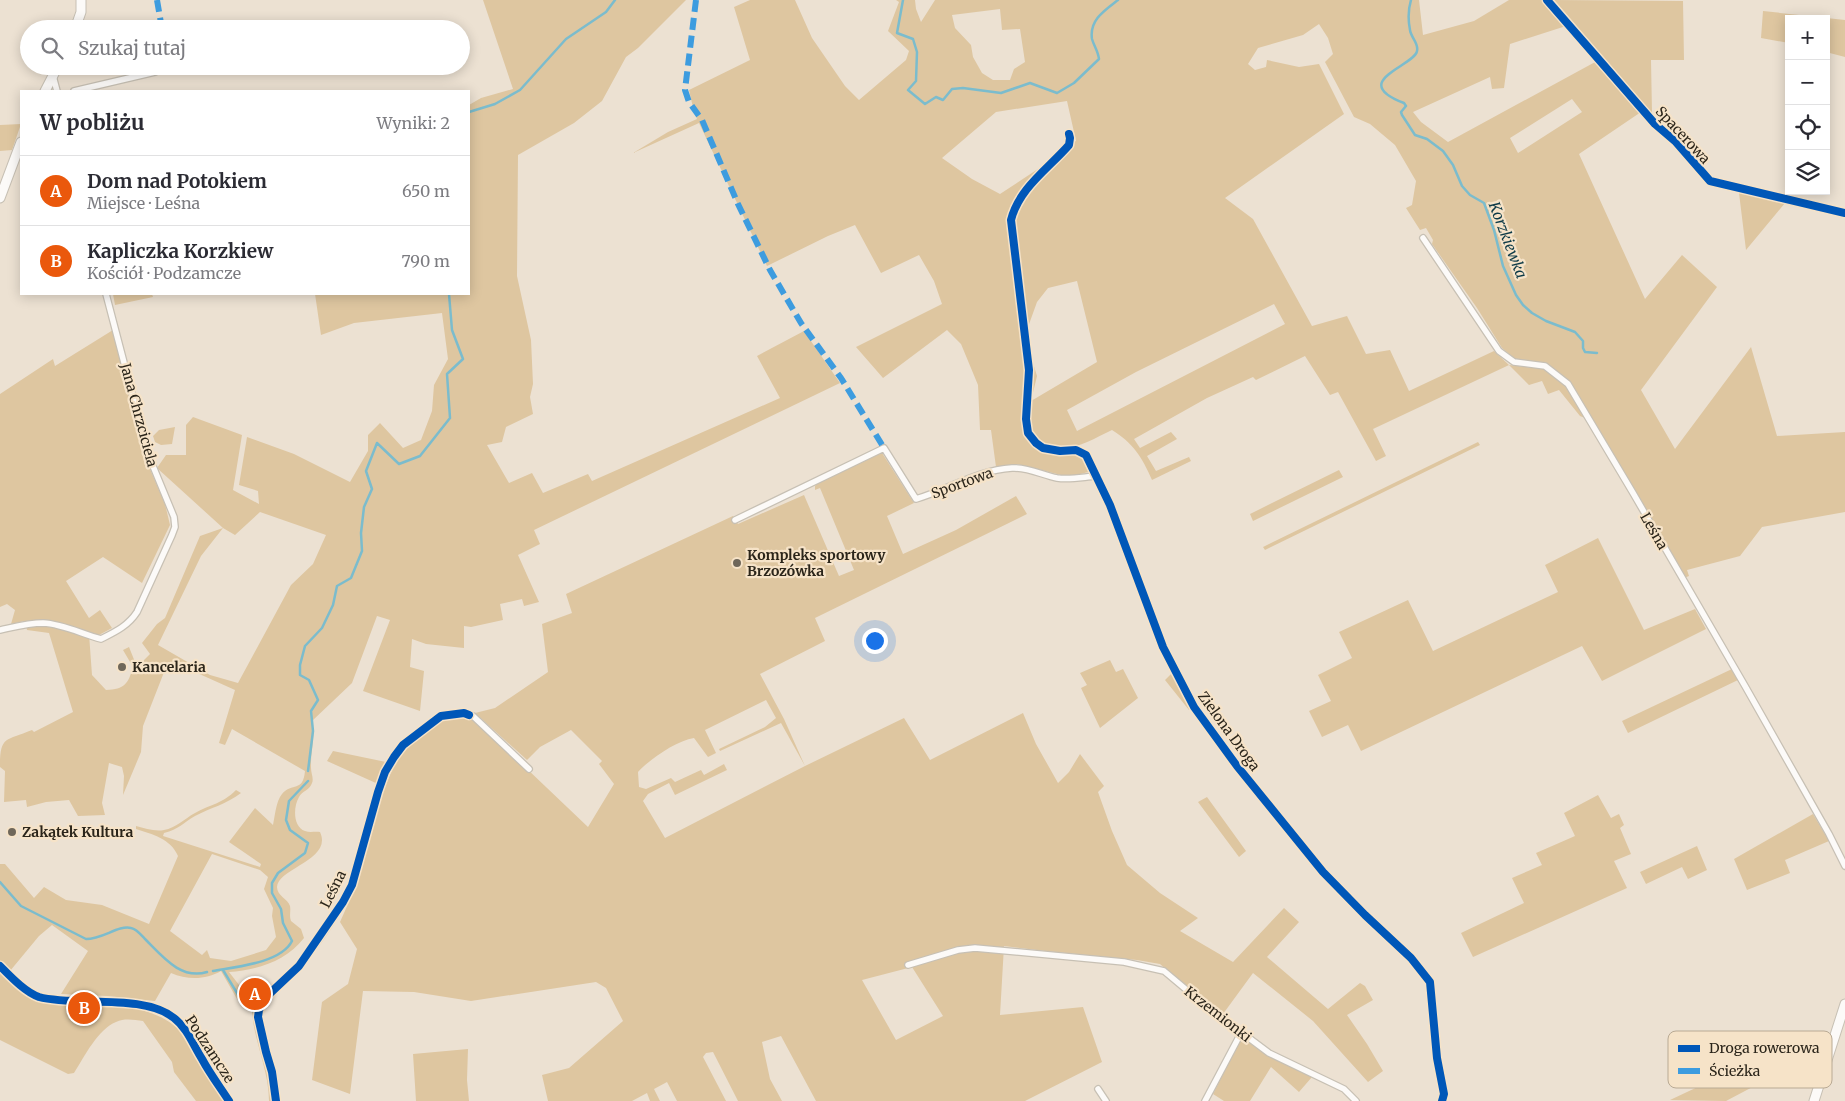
<!DOCTYPE html>
<html lang="pl">
<meta charset="utf-8">
<style>
:root{--surface:#fff;--page:#f2f2f3;--text:#2b2b33;--muted:#7c7c81;--line:#e1e1e2;--accent:#ea580c}
body{margin:0;font-family:Merriweather,serif;background:var(--page);color:var(--text)}
.controls{position:absolute;right:15px;top:15px;display:grid;overflow:hidden;border-radius:0px;box-shadow:0 2px 12px #0003}
.controls button{width:45px;height:45px;display:grid;place-items:center;padding:0;border:0;border-bottom:1px solid var(--line);background:var(--surface);color:var(--text);font:25px sans-serif}
.you{position:absolute;left:874px;top:640px;width:18px;height:18px;margin:-12px;border:4px solid #fff;border-radius:50%;background:#1a73e8;box-shadow:0 0 0 8px #1a73e833}
.badge{display:grid;place-items:center;width:32px;height:32px;border-radius:50%;background:var(--accent);color:#fff;font-size:16px;font-weight:700}
.pin{position:absolute;translate:-50% -50%;border:2px solid #fff;box-shadow:0 1px 5px #0006}
.list{margin:0;padding:0;list-style:none}
h2{display:flex;justify-content:space-between;align-items:center;height:65px;margin:0;padding:0 20px;font-size:21px}
h2 small{font-size:16px;font-weight:400;color:var(--muted)}
.list li{display:grid;grid-template-columns:32px 1fr auto;gap:15px;align-items:center;box-sizing:border-box;height:70px;padding:0 20px;border-top:1px solid var(--line)}
.list b{display:block;font-size:19px;white-space:nowrap}
.list p{margin:0;font-size:16px;white-space:nowrap;color:var(--muted)}
.list em{font-size:16px;font-style:normal;color:var(--muted)}
.icon{flex:none;width:28px;height:28px;fill:none;stroke:currentColor;stroke-width:2;stroke-linecap:round;stroke-linejoin:round}
.map{position:relative;flex:none;width:1845px;height:1101px;overflow:hidden}
.search{position:absolute;background:var(--surface);box-shadow:0 2px 12px #0003;left:20px;top:20px;width:450px;height:55px;display:flex;align-items:center;gap:12px;box-sizing:border-box;padding:0 18px;border-radius:28px;color:var(--muted);font-size:19px}
.panel{position:absolute;background:var(--surface);box-shadow:0 2px 12px #0003;left:20px;top:90px;width:450px;height:205px;border-radius:0px}
.map>svg:first-child{display:block}
.green{fill:#dec6a0;fill-rule:evenodd}
.lines{fill:none;stroke-linecap:round;stroke-linejoin:round}
.stream{stroke:#7bbccd;stroke-width:2.5}
.street-casing{stroke:#c7c0b4;stroke-width:8}
.secondary-casing{stroke:#c7c0b4;stroke-width:11}
.street{stroke:#fcfaf8;stroke-width:5.5}
.secondary{stroke:#fcfaf8;stroke-width:9}
.quiet{stroke:#3d9cdf;stroke-width:6;stroke-dasharray:12 6;stroke-linecap:butt}
.cycleway-casing{stroke:#f6e3c8;stroke-width:11}
.cycleway{stroke:#0057b8;stroke-width:8}
.poi-dot{fill:#6f675a;stroke:#f6e3c8;stroke-width:2}
.labels{text-anchor:middle;dominant-baseline:central;stroke-width:4.5;stroke-linejoin:round;paint-order:stroke}
.street-label{font-size:14px;fill:#2b251a;stroke:#f6e3c8}
.poi-label{font-size:14px;font-weight:bold;fill:#2b251a;stroke:#f6e3c8;text-anchor:start}
.water-label{font-size:15px;font-style:italic;fill:#0d3a47;stroke:#f6e3c8}
.key{fill:#f6e3c8;stroke:#b9aa94;stroke-width:1}
.key-label{font-size:14px;fill:#2b251a}
</style>
<div class="map">
<svg width="1845" height="1101" viewBox="0 0 1845 1101">
<rect width="100%" height="100%" fill="#ece1d2"/>
<path class="green" d="M 483,0 L 686,0 L 638,48 L 626,57 L 602,101 L 574,123 L 518,155 L 517,276 L 531,340 L 533,384 L 530,397 L 533,414 L 506,427 L 502,442 L 487,445 L 509,483 L 532,473 L 543,493 L 588,474 L 592,481 L 780,398 L 757,356 L 804,331 L 840,383 L 534,530 L 540,544 L 518,555 L 539,602 L 524,606 L 522,599 L 500,604 L 503,620 L 471,627 L 464,626 L 464,648 L 426,644 L 412,639 L 410,667 L 424,671 L 420,711 L 363,691 L 390,620 L 377,616 L 352,683 L 312,721 C 316,738 310,752 311,768 C 311,773 314,779 312,783 C 310,790 302,791 299,797 C 293,807 293,827 305,831 C 310,833 315,831 320,832 C 333,860 278,868 277,887 C 277,896 288,899 290,906 C 291,911 289,916 291,921 L 301,929 L 304,938 C 286,961 258,970 229,972 L 257,1008 L 271,1072 L 274,1101 L 269,1101 C 269,1070 254,1042 252,1011 L 237,999 L 221,971 C 206,980 187,980 171,973 L 155,1001 L 107,996 L 61,994 L 88,951 L 52,925 L 39,936 L 10,971 L 0,961 L 0,864 L 5,864 L 34,898 L 44,887 L 66,900 L 102,905 L 149,924 L 178,856 C 171,839 152,834 136,829 L 136,826 C 145,828 155,832 164,830 C 176,828 184,819 195,813 C 211,804 222,804 236,790 L 241,793 C 227,804 210,808 195,816 C 183,823 179,829 164,833 L 163,836 L 260,867 L 261,864 L 229,842 L 255,808 L 273,825 C 275,816 276,801 282,794 C 292,782 303,793 305,771 L 232,729 L 225,745 L 219,743 L 235,690 L 186,668 L 168,662 L 143,726 L 141,752 L 123,795 L 124,776 L 122,767 L 109,763 L 102,803 L 105,815 L 78,816 L 69,800 L 46,802 L 27,807 L 26,800 L 4,802 L 5,771 L 0,767 C 0,736 5,741 32,730 L 34,732 L 73,712 L 49,633 L 27,630 L 25,621 L 11,624 L 15,610 L 7,604 L 0,607 L 0,394 L 53,359 L 55,366 L 113,330 L 134,410 L 141,448 L 165,504 L 170,525 L 142,583 L 103,557 L 66,581 L 89,618 L 100,610 L 112,628 L 99,635 L 89,634 L 92,675 L 106,690 C 125,689 128,684 133,667 L 123,650 L 129,647 L 137,667 L 150,654 L 142,643 L 157,624 L 165,618 L 200,536 L 223,528 L 157,468 L 166,455 L 186,455 L 186,425 L 193,417 L 242,435 L 233,490 L 259,504 L 258,491 L 239,485 L 247,437 L 294,454 L 350,482 L 368,451 L 368,435 L 380,423 L 403,448 L 421,440 L 432,411 L 434,385 L 448,359 L 442,313 L 354,323 L 321,335 L 315,294 L 469,294 L 469,105 L 481,98 L 513,89 ZM 260,512 L 326,535 L 313,564 L 291,585 L 238,683 L 210,675 L 158,645 L 201,556 L 223,528 L 235,535 ZM 212,854 L 260,870 L 268,877 L 264,889 L 273,908 L 272,916 L 276,937 L 266,950 L 231,961 L 210,958 L 207,950 L 202,955 L 170,931 Z
M 750,0 L 795,0 L 812,38 L 845,86 L 859,100 L 906,60 L 909,51 L 888,31 L 899,2 L 896,0 L 915,0 L 916,9 L 921,22 L 935,0 L 1419,0 L 1423,35 L 1474,21 L 1509,0 L 1545,0 L 1566,26 L 1510,44 L 1504,88 L 1492,89 L 1490,77 L 1413,112 L 1421,122 L 1448,142 L 1597,61 L 1641,112 L 1579,154 L 1645,299 L 1682,255 L 1717,287 L 1641,390 L 1675,449 L 1751,347 L 1777,436 L 1845,432 L 1845,512 L 1762,527 L 1740,556 L 1687,570 L 1689,576 L 1684,578 L 1568,381 L 1546,364 L 1516,360 L 1502,348 L 1477,308 L 1432,244 L 1433,240 L 1426,228 L 1420,230 L 1406,208 L 1412,205 L 1416,181 L 1395,145 L 1370,124 L 1354,117 L 1325,62 L 1333,54 L 1328,38 L 1319,24 L 1303,35 L 1258,48 L 1248,64 L 1255,70 L 1266,67 L 1267,60 L 1299,67 L 1319,64 L 1344,114 L 1225,198 L 1253,219 L 1312,326 L 1347,316 L 1366,354 L 1390,350 L 1409,391 L 1494,351 L 1509,365 L 1544,369 L 1566,386 L 1585,418 L 1580,416 L 1559,390 L 1548,394 L 1542,381 L 1529,385 L 1509,365 L 1373,429 L 1386,456 L 1376,461 L 1338,392 L 1330,395 L 1305,356 L 1256,380 L 1253,377 L 1207,398 L 1134,439 L 1140,448 L 1171,432 L 1177,439 L 1147,456 L 1156,471 L 1189,457 L 1191,461 L 1152,480 C 1142,457 1133,443 1112,430 C 1089,441 1065,457 1040,442 C 1035,439 1030,433 1025,429 L 1031,441 L 1042,450 L 1076,452 L 1084,455 L 1090,467 L 1088,472 L 1077,475 L 1061,475 L 1017,464 L 996,467 L 991,430 L 980,430 L 978,385 L 961,344 L 947,330 L 883,378 L 856,347 L 942,304 L 934,281 L 919,255 L 881,273 L 855,225 L 828,236 L 767,266 L 699,123 L 633,153 L 668,132 L 697,119 L 694,112 L 689,90 L 750,60 L 734,7 ZM 1000,9 L 1002,30 L 1020,29 L 1025,62 L 1014,69 L 1010,80 L 993,80 L 982,73 L 973,57 L 971,45 L 955,28 L 952,15 ZM 1572,99 L 1582,112 L 1518,153 L 1510,138 ZM 1067,101 L 1076,141 L 1066,146 L 1041,167 L 1000,194 L 972,179 L 942,158 L 996,112 ZM 1077,281 L 1097,362 L 1031,401 L 1037,376 L 1027,344 L 1028,327 L 1037,302 L 1048,288 ZM 1274,304 L 1285,324 L 1077,431 L 1067,410 L 1136,372 Z
M 1554,0 L 1683,1 L 1684,60 L 1651,60 L 1652,113 Z
M 1763,11 L 1845,20 L 1845,57 L 1826,52 L 1826,19 L 1789,19 L 1789,43 L 1761,38 Z
M 21,124 L 12,150 L 0,151 L 0,125 Z
M 1739,193 L 1785,203 L 1746,250 Z
M 113,294 L 152,294 L 153,297 L 115,305 Z
M 175,427 L 172,444 L 161,445 L 155,442 L 153,436 L 159,430 Z
M 1478,442 L 1480,445 L 1265,550 L 1263,547 Z
M 882,453 L 914,503 L 887,516 L 903,554 L 956,530 L 1016,496 L 1027,514 L 815,618 L 825,641 L 760,674 L 784,719 L 805,766 L 904,718 L 930,760 L 1023,713 L 1036,744 L 1058,783 L 1069,772 L 1080,754 L 1104,786 L 1098,792 L 1112,831 L 1127,865 L 1160,893 L 1198,918 L 1180,931 L 1233,962 L 1284,908 L 1299,922 L 1267,957 L 1328,1009 L 1360,983 L 1365,986 L 1373,1000 L 1347,1015 L 1367,1044 L 1383,1071 L 1368,1082 L 1313,1021 L 1253,973 L 1223,1014 L 1184,985 L 1160,964 L 1137,960 L 1045,951 L 1004,946 L 1000,1015 L 1083,1007 L 1102,1062 L 1025,1101 L 816,1101 L 781,1036 L 762,1042 L 770,1079 L 782,1101 L 738,1101 L 713,1052 L 706,1053 L 703,1057 L 726,1101 L 677,1101 L 667,1082 L 654,1089 L 660,1101 L 650,1101 L 647,1093 L 632,1101 L 548,1101 L 542,1075 L 569,1068 L 623,1021 L 606,988 L 596,982 L 471,1001 L 414,992 L 363,991 L 350,1094 L 312,1080 L 322,1002 L 348,984 L 357,949 L 340,922 L 356,886 L 381,796 L 396,761 L 412,743 L 435,724 L 447,718 L 466,716 L 483,727 L 588,827 L 614,784 L 599,764 L 602,761 L 571,730 L 540,747 L 527,760 L 475,713 L 495,708 L 548,672 L 542,624 L 572,613 L 566,594 L 733,516 L 738,524 L 804,495 L 839,576 L 854,570 L 820,488 L 815,490 L 815,486 L 818,482 ZM 766,700 L 776,718 L 765,727 L 719,749 L 720,751 L 781,723 L 805,766 L 665,838 L 643,801 L 648,794 L 669,783 L 675,795 L 727,770 L 724,764 L 704,775 L 701,770 L 675,782 L 671,778 L 646,789 L 639,787 L 638,772 C 650,759 676,741 694,738 L 708,757 L 716,753 L 705,730 ZM 912,967 L 943,1016 L 896,1040 L 862,980 Z
M 1339,470 L 1343,477 L 1253,521 L 1250,514 Z
M 1598,538 L 1644,630 L 1695,609 L 1706,629 L 1602,681 L 1582,646 L 1361,751 L 1348,725 L 1322,737 L 1309,711 L 1331,701 L 1318,675 L 1352,658 L 1339,632 L 1408,600 L 1433,651 L 1558,592 L 1545,565 Z
M 1110,660 L 1116,672 L 1123,669 L 1138,698 L 1100,728 L 1081,688 L 1087,685 L 1080,673 Z
M 1732,669 L 1738,680 L 1628,733 L 1622,721 Z
M 1172,673 L 1193,709 L 1189,710 L 1165,680 Z
M 333,751 L 386,762 L 378,784 L 327,761 Z
M 1598,795 L 1611,818 L 1619,814 L 1624,825 L 1620,828 L 1631,854 L 1614,861 L 1627,888 L 1473,957 L 1461,933 L 1524,903 L 1512,878 L 1542,865 L 1536,853 L 1575,836 L 1564,813 Z
M 1207,797 L 1246,851 L 1239,857 L 1198,802 Z
M 1813,814 L 1829,841 L 1785,860 L 1790,873 L 1747,890 L 1734,859 Z
M 1697,846 L 1707,870 L 1688,879 L 1682,867 L 1646,884 L 1640,872 Z
M 0,971 C 11,982 22,994 36,1000 C 45,1003 57,1002 66,1003 C 106,1005 156,1002 184,1035 L 225,1101 L 196,1101 L 174,1072 L 172,1062 L 143,1021 C 134,1020 125,1018 116,1022 C 98,1029 84,1057 74,1073 L 68,1074 L 0,1040 Z
M 1817,1031 L 1827,1035 L 1823,1050 L 1726,1101 L 1670,1100 Z
M 1242,1037 L 1276,1060 L 1312,1077 L 1299,1092 L 1271,1067 L 1250,1101 L 1224,1101 L 1213,1094 Z
M 468,1049 L 467,1080 L 469,1101 L 416,1101 L 413,1054 Z"/>
<g class="lines">
<path class="stream" d="M 903,0 L 897,33 L 913,39 L 917,52 L 916,81 L 908,90 L 925,104 L 936,97 L 943,100 L 952,89 L 963,88 L 1001,93 L 1030,83 L 1057,93 L 1074,83 L 1099,59 C 1098,51 1094,46 1092,39 C 1089,20 1105,10 1118,0
M 1411,0 C 1408,10 1408,20 1410,30 C 1411,38 1419,43 1417,51 C 1415,66 1347,81 1404,103 L 1406,106 L 1401,112 L 1402,115 L 1415,135 L 1427,139 L 1443,151 L 1453,165 L 1462,186 L 1470,195 L 1484,203 L 1494,230 L 1503,266 L 1516,295 L 1523,305 L 1532,313 L 1546,321 L 1575,332 L 1583,341 L 1583,348 L 1585,352 L 1597,353
M 469,112 L 495,104 L 520,90 L 566,39 L 606,12 L 615,0
M 308,771 L 313,731 L 311,711 L 318,700 L 309,680 L 300,675 L 300,665 L 305,646 L 322,628 L 333,605 L 337,586 L 351,578 L 362,551 L 361,533 L 364,507 L 372,489 L 366,471 L 377,443 L 399,464 L 420,456 L 450,418 L 447,374 L 463,359 L 452,330 L 449,294
M 0,882 L 21,906 L 86,939 C 103,939 118,925 131,928 C 137,929 142,936 146,940 C 163,957 181,980 207,972
M 223,970 L 240,998 L 252,1007 L 256,1017
M 213,971 C 235,967 281,963 292,941 L 283,923 L 281,909 L 272,893 L 272,883 L 278,873 L 305,853 L 308,843 L 290,830 L 286,820 L 289,801 L 308,781
M 265,1058 L 270,1075 L 272,1101"/>
<g class="street-casing">
<path id="street" d="M 1547,0 L 1655,124 L 1676,142 L 1710,181 L 1845,213
M 53,76 L 57,91
M 74,91 L 155,72
M 1069,134 L 1070,138 L 1069,145 C 1048,169 1019,188 1011,220 L 1029,370 L 1026,419 L 1028,433 L 1036,443 L 1043,448 L 1060,451 L 1076,450 L 1086,455 L 1110,505 L 1163,647 L 1194,707 L 1237,766 L 1323,872 L 1365,915 L 1411,958 L 1430,982 L 1437,1058 L 1444,1094 L 1442,1101
M 1423,238 L 1499,351 L 1514,362 L 1545,366 L 1568,384 L 1633,493 L 1745,686 L 1829,834 L 1845,866
M 735,520 L 884,448 L 916,499 C 949,489 978,470 1012,468 C 1028,467 1042,475 1057,478 C 1070,480 1083,477 1096,476
M 0,630 C 14,627 29,623 43,623 C 63,624 82,634 101,639 C 115,632 128,626 137,612 L 172,535 L 175,527 L 174,517 L 148,454 L 106,294
M 908,965 L 958,950 L 975,948 L 1124,962 L 1164,971 L 1201,1002 L 1269,1053 L 1344,1089 L 1356,1101
M 0,966 C 11,977 25,992 39,997 C 76,1007 143,993 174,1018 C 188,1029 193,1045 202,1059 C 210,1074 220,1087 229,1101
M 1098,1089 L 1106,1101
M 276,1101 C 276,1091 275,1080 272,1071 C 267,1053 257,1033 258,1015 C 259,1000 273,991 282,982 C 311,955 334,920 352,885 L 385,772 L 403,745 L 441,716 L 464,713 L 473,716 L 529,769
M 1205,1101 L 1241,1033"/>
</g>
<g class="secondary-casing">
<path id="secondary" d="M 75,29 L 81,12 L 81,0
M 45,91 L 58,66
M 0,198 L 21,142
M 1814,1101 L 1845,1004"/>
</g>
<use href="#street" class="street"/>
<use href="#secondary" class="secondary"/>
<path class="quiet" d="M 157,0 L 162,29
M 696,0 L 685,90 L 689,102 L 702,120 L 738,204 L 770,270 L 801,323 L 841,378 L 884,448
M 155,72 L 163,66"/>
<g class="cycleway-casing">
<path id="cycleway" d="M 1547,0 L 1655,124 L 1676,142 L 1710,181 L 1845,213
M 1069,134 L 1070,138 L 1069,145 C 1048,169 1019,188 1011,220 L 1029,370 L 1026,419 L 1028,433 L 1036,443 L 1043,448 L 1060,451 L 1076,450 L 1086,455 L 1110,505 L 1163,647 L 1194,707 L 1237,766 L 1323,872 L 1365,915 L 1411,958 L 1430,982 L 1437,1058 L 1444,1094 L 1442,1101
M 0,966 C 11,977 25,992 39,997 C 76,1007 143,993 174,1018 C 188,1029 193,1045 202,1059 C 210,1074 220,1087 229,1101
M 276,1101 L 272,1072 L 266,1052 L 258,1017 L 259,1010 L 265,998 L 299,966 L 343,902 L 352,885 L 378,792 L 385,772 L 394,757 L 403,745 L 441,716 L 464,713 L 469,715"/>
</g>
<use href="#cycleway" class="cycleway"/>
</g>
<g class="poi-dot">
<circle cx="737" cy="563" r="5"/>
<circle cx="122" cy="667" r="5"/>
<circle cx="12" cy="832" r="5"/>
</g>
<g class="labels">
<g class="street-label">
<text transform="translate(1683 135) rotate(47)">Spacerowa</text>
<text transform="translate(139 415) rotate(75)">Jana Chrzciciela</text>
<text transform="translate(962 483) rotate(-20)">Sportowa</text>
<text transform="translate(1654 531) rotate(60)">Leśna</text>
<text transform="translate(1229 731) rotate(54)">Zielona Droga</text>
<text transform="translate(333 889) rotate(-63)">Leśna</text>
<text transform="translate(1218 1014) rotate(38)">Krzemionki</text>
<text transform="translate(210 1049) rotate(57)">Podzamcze</text>
</g>
<g class="poi-label">
<text x="747" y="555">Kompleks sportowy<tspan x="747" dy="16">Brzozówka</tspan></text>
<text x="132" y="667">Kancelaria</text>
<text x="22" y="832">Zakątek Kultura</text>
</g>
<g class="water-label">
<text transform="translate(1508 240) rotate(69)">Korzkiewka</text>
</g>
</g>
<rect x="1668" y="1031" width="164" height="57" rx="8" class="key"/>
<rect x="1678" y="1045" width="22" height="7" fill="#0057b8"/>
<rect x="1678" y="1068" width="22" height="6" fill="#3d9cdf"/>
<g class="key-label">
<text x="1709" y="1053">Droga rowerowa</text>
<text x="1709" y="1076">Ścieżka</text>
</g>
</svg>
<div class="controls">
<button>+</button>
<button>−</button>
<button><svg class="icon" aria-label="locate" viewBox="0 0 24 24"><circle cx="12" cy="12" r="6"/><path d="M12 2v4M12 18v4M2 12h4M18 12h4"/></svg></button>
<button><svg class="icon" aria-label="layers" viewBox="0 0 24 24"><path d="M12 4l9 5-9 5-9-5zM3 14l9 5 9-5"/></svg></button>
</div>
<div class="you"></div>
<div class="pin badge" style="left:255px;top:994px">A</div>
<div class="pin badge" style="left:84px;top:1008px">B</div>
<div class="search"><svg class="icon" aria-label="search" viewBox="0 0 24 24"><circle cx="10" cy="10" r="6"/><path d="M15 15l6 6"/></svg>Szukaj tutaj</div>
<section class="panel">
<h2>W pobliżu<small>Wyniki: 2</small></h2>
<ul class="list">
<li><span class="badge">A</span><div><b>Dom nad Potokiem</b><p>Miejsce · Leśna</p></div><em>650 m</em></li>
<li><span class="badge">B</span><div><b>Kapliczka Korzkiew</b><p>Kościół · Podzamcze</p></div><em>790 m</em></li>
</ul>
</section>
</div>
